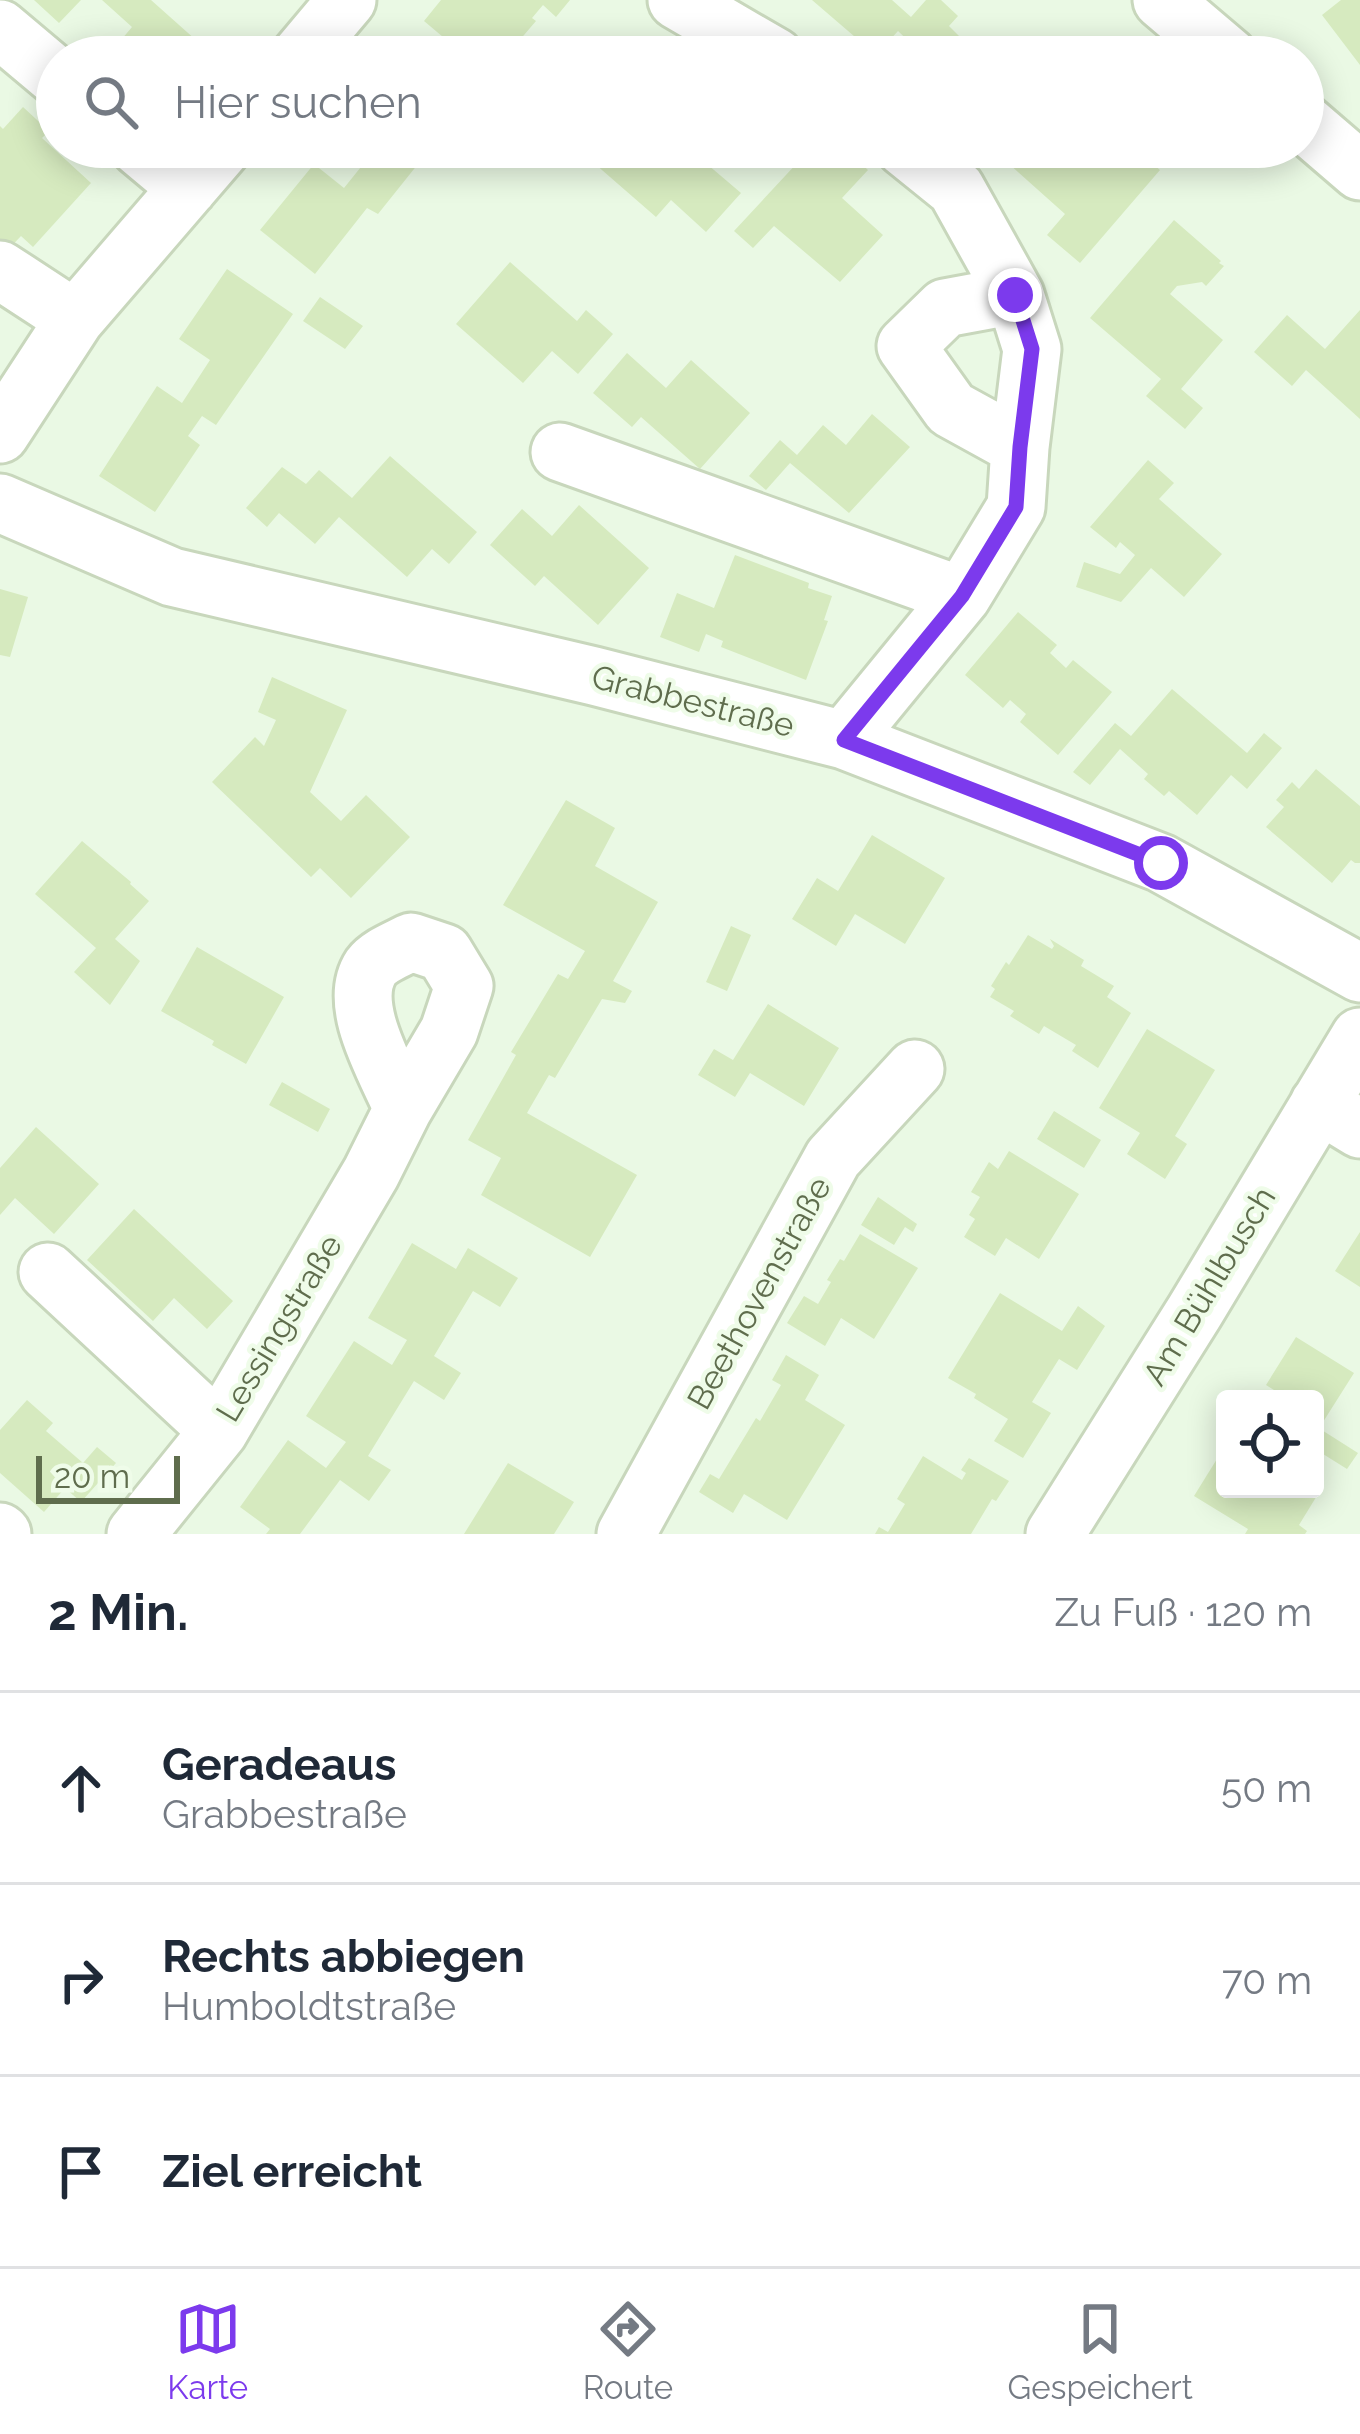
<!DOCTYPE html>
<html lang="de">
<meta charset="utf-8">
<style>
:root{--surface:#fff;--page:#f2f2f3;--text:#1f2937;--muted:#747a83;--line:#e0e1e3;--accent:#7c3aed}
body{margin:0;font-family:Raleway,sans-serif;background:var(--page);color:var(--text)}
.controls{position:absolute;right:36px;bottom:36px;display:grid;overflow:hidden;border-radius:12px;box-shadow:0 6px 30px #0003}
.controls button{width:108px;height:108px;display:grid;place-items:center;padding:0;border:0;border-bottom:3px solid var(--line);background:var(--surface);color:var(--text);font:60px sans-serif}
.scale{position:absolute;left:36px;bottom:30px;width:144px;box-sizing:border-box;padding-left:12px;border:6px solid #5f6d4d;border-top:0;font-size:33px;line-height:42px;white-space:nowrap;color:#5f6d4d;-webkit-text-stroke:9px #effce9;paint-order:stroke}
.stop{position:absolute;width:36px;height:36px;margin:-27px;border:9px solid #7c3aed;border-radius:50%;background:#fff}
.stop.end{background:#7c3aed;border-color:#fff;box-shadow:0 3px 12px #0008}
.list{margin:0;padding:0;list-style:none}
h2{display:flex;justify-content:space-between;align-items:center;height:156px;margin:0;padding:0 48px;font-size:51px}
h2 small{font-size:39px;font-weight:400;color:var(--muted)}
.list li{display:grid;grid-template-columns:78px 1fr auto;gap:36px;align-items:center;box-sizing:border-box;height:192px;padding:0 48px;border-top:3px solid var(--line)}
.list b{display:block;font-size:45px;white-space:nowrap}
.list p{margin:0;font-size:39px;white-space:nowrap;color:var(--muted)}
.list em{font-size:39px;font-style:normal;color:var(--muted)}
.icon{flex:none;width:66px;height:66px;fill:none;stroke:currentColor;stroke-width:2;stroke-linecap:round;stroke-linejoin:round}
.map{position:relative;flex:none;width:1360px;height:1534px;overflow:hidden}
.search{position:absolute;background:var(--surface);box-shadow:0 6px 30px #0003;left:36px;right:36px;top:36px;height:132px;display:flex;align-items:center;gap:30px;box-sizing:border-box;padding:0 42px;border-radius:66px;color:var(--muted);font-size:45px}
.sheet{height:732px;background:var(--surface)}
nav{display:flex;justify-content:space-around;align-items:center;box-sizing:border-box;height:168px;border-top:3px solid var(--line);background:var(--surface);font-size:33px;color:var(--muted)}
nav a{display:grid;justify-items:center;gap:6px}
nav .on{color:var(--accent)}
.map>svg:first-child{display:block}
.building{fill:#d6eabf}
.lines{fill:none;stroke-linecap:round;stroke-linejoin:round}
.minor-casing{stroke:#c8d7bc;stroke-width:63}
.minor{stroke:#fff;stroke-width:57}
.route{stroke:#7c3aed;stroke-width:15}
.labels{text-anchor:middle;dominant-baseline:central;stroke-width:9;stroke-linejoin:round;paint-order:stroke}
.street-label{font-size:33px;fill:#5f6d4d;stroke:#effce9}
</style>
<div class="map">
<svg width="1360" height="1534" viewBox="0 0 1360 1534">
<rect width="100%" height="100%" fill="#eaf9e4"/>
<path class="building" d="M 34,0 L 81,0 L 59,23 Z
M 102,0 L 151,0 L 206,49 L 199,57 L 128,57 L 116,46 L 132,27 Z
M 441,0 L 570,0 L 556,17 L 543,5 L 532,18 L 536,21 L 518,42 L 514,39 L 503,52 L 508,57 L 458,57 L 462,53 L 424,21 Z
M 812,0 L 892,0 L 911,17 L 926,0 L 941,0 L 958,16 L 949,26 L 980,57 L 918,57 L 921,53 L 898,31 L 876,55 Z
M 1341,0 L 1360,0 L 1360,65 L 1322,15 Z
M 57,99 L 57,135 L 39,119 Z
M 23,107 L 49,131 L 42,138 L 91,183 L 33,247 L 21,236 L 3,255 L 0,252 L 0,126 L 3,129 Z
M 377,147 L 417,147 L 409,157 L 418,164 L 378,214 L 367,208 L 315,274 L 260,230 L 314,164 L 344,188 Z
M 596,147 L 687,147 L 741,193 L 706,232 L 671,200 L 656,217 L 587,157 Z
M 812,147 L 843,147 L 868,170 L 842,198 L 883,235 L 840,282 L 774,226 L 753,248 L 734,231 Z
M 1008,147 L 1133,147 L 1160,170 L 1080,263 L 1047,235 L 1065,214 L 1000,156 Z
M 1174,220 L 1221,261 L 1219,263 L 1224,266 L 1206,286 L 1202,282 L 1177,286 L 1170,294 L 1223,340 L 1181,389 L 1203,408 L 1185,429 L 1146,396 L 1161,379 L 1090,318 Z
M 510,262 L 577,321 L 586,310 L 613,334 L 578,374 L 552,351 L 523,383 L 456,324 Z
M 227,269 L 293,314 L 216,425 L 202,416 L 188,436 L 200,445 L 155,512 L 99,476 L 157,386 L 182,403 L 210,360 L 179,339 Z
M 320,297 L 363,326 L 345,349 L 303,321 Z
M 1360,310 L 1360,419 L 1306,370 L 1292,386 L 1254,352 L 1287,315 L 1325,349 Z
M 627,353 L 666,388 L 691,360 L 750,413 L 700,469 L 641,417 L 632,427 L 593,393 Z
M 872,414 L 910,447 L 849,513 L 790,463 L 766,490 L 749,476 L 780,440 L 797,455 L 823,425 L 846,445 Z
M 390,456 L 477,532 L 449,564 L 432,549 L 407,577 L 339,517 L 315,544 L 279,513 L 267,527 L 246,508 L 282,467 L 306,484 L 319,470 L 352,498 Z
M 1148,460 L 1174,483 L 1159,499 L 1222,554 L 1184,597 L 1151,568 L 1121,602 L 1076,587 L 1084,562 L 1120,574 L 1135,555 L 1120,542 L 1116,548 L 1090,527 Z
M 579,505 L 649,568 L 598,625 L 544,576 L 535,586 L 490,545 L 522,509 L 552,536 Z
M 735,555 L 809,583 L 808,588 L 832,596 L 824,620 L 828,621 L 806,680 L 721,647 L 723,641 L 706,634 L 699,652 L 660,637 L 677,593 L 714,608 Z
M 0,589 L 28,597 L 10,657 L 0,655 Z
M 1018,612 L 1057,645 L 1050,653 L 1066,668 L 1073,660 L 1112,692 L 1058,755 L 1020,722 L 1026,714 L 1010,700 L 1003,708 L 965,675 Z
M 272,677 L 347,710 L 310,792 L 341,821 L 366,795 L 410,837 L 351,898 L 320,868 L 311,877 L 212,782 L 255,737 L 264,746 L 276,720 L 258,712 Z
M 1172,689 L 1247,753 L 1264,733 L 1282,748 L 1247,789 L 1231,775 L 1197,815 L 1169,791 L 1164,796 L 1144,779 L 1148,774 L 1120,749 L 1090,785 L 1073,772 L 1115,723 L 1131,736 Z
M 1316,769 L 1360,806 L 1360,863 L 1355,863 L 1351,860 L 1332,883 L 1266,827 L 1284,807 L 1276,800 L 1292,782 L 1299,789 Z
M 566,800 L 615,828 L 595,866 L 658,902 L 613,981 L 632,991 L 625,1003 L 602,999 L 555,1078 L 549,1075 L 527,1113 L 637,1175 L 590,1257 L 481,1195 L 501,1158 L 468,1140 L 516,1055 L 511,1052 L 558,974 L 568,979 L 585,951 L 503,905 Z
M 872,835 L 945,878 L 905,944 L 855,914 L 836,946 L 792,919 L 817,878 L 838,891 Z
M 82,841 L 131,882 L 130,884 L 149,901 L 115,939 L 140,961 L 110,1005 L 74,972 L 96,948 L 35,894 Z
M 731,926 L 751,935 L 727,991 L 706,982 Z
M 1028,935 L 1052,949 L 1054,946 L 1050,939 L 1084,960 L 1081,966 L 1114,986 L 1107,997 L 1131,1013 L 1098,1068 L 1072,1051 L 1076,1045 L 1044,1026 L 1039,1034 L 1010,1016 L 1014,1011 L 990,997 L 995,989 L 991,986 L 1006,962 L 1009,965 Z
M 197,947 L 284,997 L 246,1064 L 212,1045 L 214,1041 L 161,1011 Z
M 768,1004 L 839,1048 L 804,1106 L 750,1073 L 735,1097 L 698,1075 L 714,1049 L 733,1060 Z
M 1147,1029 L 1215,1070 L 1175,1136 L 1187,1144 L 1165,1179 L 1127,1154 L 1140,1133 L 1099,1108 Z
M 282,1082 L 330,1109 L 318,1132 L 269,1105 Z
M 1054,1111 L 1101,1140 L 1084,1168 L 1037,1139 Z
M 36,1127 L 99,1184 L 54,1234 L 15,1198 L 0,1215 L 0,1168 Z
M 1009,1151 L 1079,1194 L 1039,1259 L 1006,1238 L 995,1256 L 964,1237 L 975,1219 L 969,1215 L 980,1197 L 971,1192 L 989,1162 L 998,1169 Z
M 878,1197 L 917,1224 L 913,1232 L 905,1227 L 894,1245 L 861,1225 Z
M 134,1209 L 233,1301 L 207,1329 L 174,1298 L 153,1321 L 87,1260 Z
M 1360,1232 L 1360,1287 L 1335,1271 Z
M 860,1234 L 918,1268 L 874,1339 L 841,1318 L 825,1346 L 787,1323 L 804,1296 L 818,1304 L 831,1282 L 827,1280 L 840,1259 L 844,1261 Z
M 412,1243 L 456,1269 L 468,1248 L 518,1278 L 500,1307 L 473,1291 L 434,1356 L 461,1373 L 444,1400 L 414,1381 L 368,1456 L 391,1470 L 369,1501 L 340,1480 L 300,1534 L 266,1534 L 270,1529 L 240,1507 L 288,1440 L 326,1468 L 346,1442 L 306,1416 L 354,1341 L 392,1365 L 407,1340 L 368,1318 Z
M 1000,1293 L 1062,1331 L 1078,1306 L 1105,1326 L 1077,1370 L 1059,1359 L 1032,1402 L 1051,1413 L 1023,1458 L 994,1441 L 1008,1419 L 974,1398 L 976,1394 L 948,1378 Z
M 1296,1337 L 1354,1373 L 1323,1422 L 1315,1417 L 1315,1399 L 1288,1399 L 1266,1385 Z
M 786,1355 L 819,1375 L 805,1400 L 845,1425 L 787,1520 L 744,1494 L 733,1513 L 699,1492 L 710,1474 L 719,1479 L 756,1418 L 760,1421 L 781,1385 L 772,1380 Z
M 27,1400 L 53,1423 L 46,1431 L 83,1463 L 97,1447 L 116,1463 L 81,1502 L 65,1488 L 44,1512 L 0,1473 L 0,1430 Z
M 1317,1427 L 1358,1453 L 1347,1469 L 1315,1449 Z
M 1225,1446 L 1225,1489 L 1311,1489 L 1318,1494 L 1299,1525 L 1307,1531 L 1305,1534 L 1245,1534 L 1248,1529 L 1194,1496 Z
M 923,1456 L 962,1480 L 966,1473 L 961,1470 L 969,1458 L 1009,1481 L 996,1501 L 992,1499 L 971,1534 L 875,1534 L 879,1527 L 888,1532 L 905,1504 L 897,1499 Z
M 508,1463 L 574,1502 L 554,1534 L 464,1534 Z"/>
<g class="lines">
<g class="minor-casing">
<path id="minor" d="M 677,0 L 775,57
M 1162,0 L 1229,57
M 0,29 L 57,77
M 299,57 L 347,0
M 1303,122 L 1360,171
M 139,147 L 188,188
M 0,270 L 75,319
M 1015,295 L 945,308 L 906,346 L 951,409 L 1020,447
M 0,434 L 75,319 L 223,147
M 560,452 L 962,596
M 0,503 L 172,577 L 594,676 L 844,740 L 1161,863 L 1360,973
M 844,740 L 962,596 L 1016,507 L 1020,447 L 1032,349 L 1015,295 L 956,189 L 904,147
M 1319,1104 L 1360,1129
M 48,1272 L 219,1431
M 0,1532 L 2,1534
M 136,1534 L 219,1431 L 371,1173 L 403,1109 L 449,1031 L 464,986 L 444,953 L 411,942 C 398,949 379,956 371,967 C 346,1005 387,1071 403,1109
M 626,1534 L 833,1158 L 915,1069
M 1055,1534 L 1195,1311 L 1360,1037"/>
</g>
<use href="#minor" class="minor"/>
</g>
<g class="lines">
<path class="route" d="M 1015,295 L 1032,349 L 1020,447 L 1016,507 L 962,596 L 844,740 L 1161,863"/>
</g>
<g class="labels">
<g class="street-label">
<text transform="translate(693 701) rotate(14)">Grabbestraße</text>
<text transform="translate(1209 1286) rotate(-59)">Am Bühlbusch</text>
<text transform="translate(759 1293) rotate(-61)">Beethovenstraße</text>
<text transform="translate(279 1328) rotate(-59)">Lessingstraße</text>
</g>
</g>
</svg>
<div class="controls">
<button><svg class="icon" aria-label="locate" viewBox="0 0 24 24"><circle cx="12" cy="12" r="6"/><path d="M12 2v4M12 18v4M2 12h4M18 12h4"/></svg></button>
</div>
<div class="scale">20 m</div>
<div class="stop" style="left:1161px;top:863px"></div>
<div class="stop end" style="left:1015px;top:295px"></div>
<div class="search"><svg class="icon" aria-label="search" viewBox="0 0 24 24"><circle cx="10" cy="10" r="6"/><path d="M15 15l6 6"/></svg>Hier suchen</div>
</div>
<section class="sheet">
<h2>2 Min.<small>Zu Fuß · 120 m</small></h2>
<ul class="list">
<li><svg class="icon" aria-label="ahead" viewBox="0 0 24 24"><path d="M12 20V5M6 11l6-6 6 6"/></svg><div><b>Geradeaus</b><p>Grabbestraße</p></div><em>50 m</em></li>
<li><svg class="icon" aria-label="right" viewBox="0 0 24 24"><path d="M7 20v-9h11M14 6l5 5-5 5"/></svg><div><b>Rechts abbiegen</b><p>Humboldtstraße</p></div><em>70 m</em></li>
<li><svg class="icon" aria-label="arrive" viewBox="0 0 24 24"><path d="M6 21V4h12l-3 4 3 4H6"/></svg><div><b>Ziel erreicht</b></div></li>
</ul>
</section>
<nav>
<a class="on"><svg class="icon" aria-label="map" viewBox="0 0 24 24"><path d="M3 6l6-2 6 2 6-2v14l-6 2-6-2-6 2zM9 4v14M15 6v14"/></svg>Karte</a>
<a><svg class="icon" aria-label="directions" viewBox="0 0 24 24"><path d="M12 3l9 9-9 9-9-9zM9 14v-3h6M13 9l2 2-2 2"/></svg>Route</a>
<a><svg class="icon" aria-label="saved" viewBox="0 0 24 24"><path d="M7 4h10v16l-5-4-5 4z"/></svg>Gespeichert</a>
</nav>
